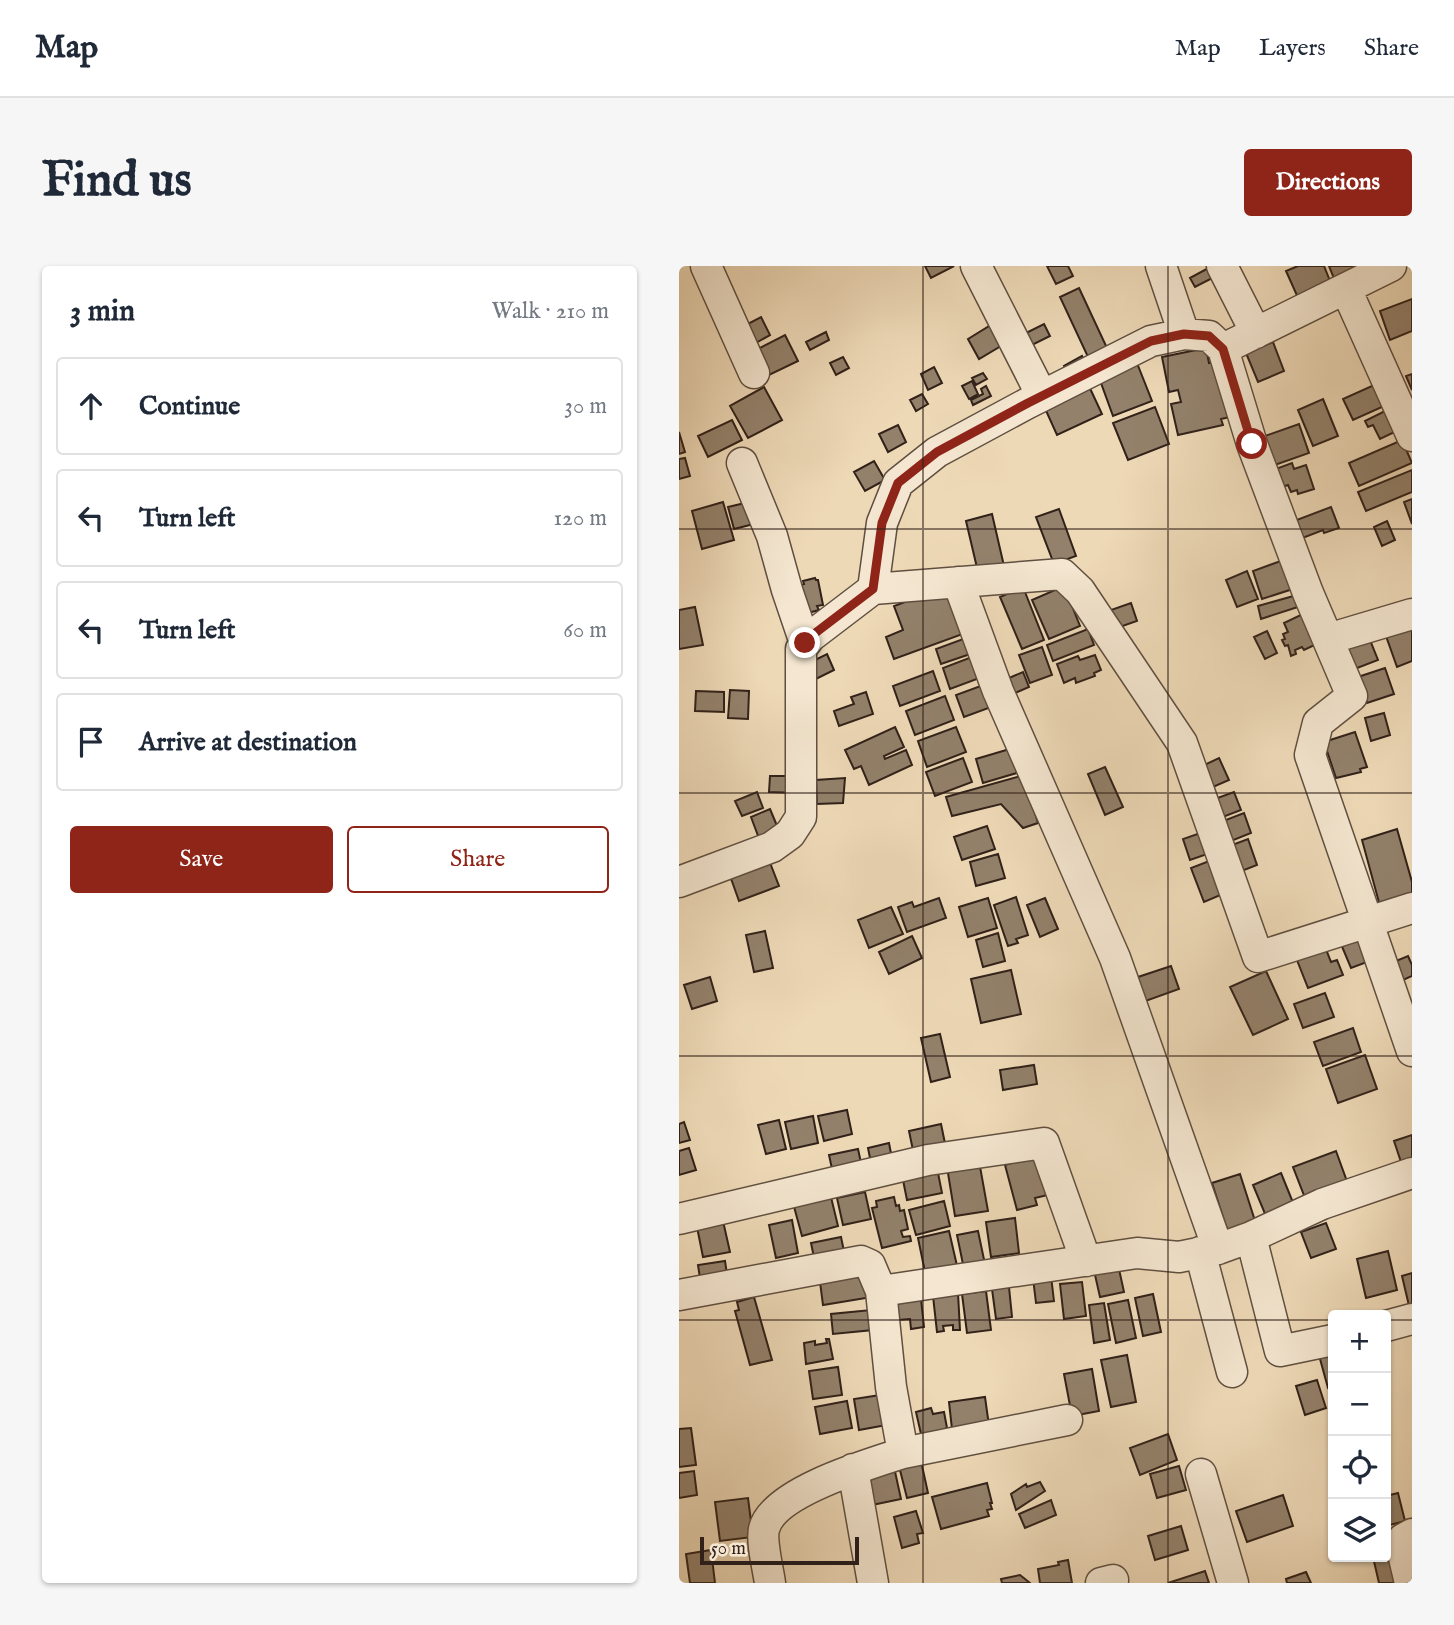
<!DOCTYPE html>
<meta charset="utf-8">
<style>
:root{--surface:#fff;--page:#f6f6f7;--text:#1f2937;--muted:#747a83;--line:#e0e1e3;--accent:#8f2418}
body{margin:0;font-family:"IM FELL English",serif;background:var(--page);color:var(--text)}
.controls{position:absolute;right:21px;bottom:21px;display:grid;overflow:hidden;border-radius:7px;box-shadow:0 2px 5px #0004}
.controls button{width:63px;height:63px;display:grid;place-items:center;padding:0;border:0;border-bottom:2px solid var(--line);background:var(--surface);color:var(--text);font:35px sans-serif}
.scale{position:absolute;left:21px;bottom:18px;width:159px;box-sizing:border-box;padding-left:7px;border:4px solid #312119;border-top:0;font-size:19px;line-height:24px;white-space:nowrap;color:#312119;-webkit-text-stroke:5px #f4e6d0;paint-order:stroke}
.stop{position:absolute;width:21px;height:21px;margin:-16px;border:5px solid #8f2418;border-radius:50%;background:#fff}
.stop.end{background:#8f2418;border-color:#fff;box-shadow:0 2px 7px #0008}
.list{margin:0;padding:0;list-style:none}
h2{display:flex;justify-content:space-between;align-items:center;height:91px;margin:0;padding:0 28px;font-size:30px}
h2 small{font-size:23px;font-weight:400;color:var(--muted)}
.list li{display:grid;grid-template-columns:46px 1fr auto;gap:21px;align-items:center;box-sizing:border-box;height:98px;margin:0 14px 14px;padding:0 14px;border:2px solid var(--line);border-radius:7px}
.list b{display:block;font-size:26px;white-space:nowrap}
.list em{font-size:23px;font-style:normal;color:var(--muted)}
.actions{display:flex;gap:14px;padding:21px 28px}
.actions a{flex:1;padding:16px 0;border:2px solid var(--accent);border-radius:7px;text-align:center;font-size:24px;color:var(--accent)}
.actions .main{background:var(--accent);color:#fff}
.icon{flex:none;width:38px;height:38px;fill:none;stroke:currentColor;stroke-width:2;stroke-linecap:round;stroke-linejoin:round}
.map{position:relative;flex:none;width:733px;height:1317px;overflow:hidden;border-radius:7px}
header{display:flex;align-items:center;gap:42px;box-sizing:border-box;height:98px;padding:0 35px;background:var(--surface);border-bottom:2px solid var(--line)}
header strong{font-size:33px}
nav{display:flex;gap:38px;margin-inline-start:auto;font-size:24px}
.intro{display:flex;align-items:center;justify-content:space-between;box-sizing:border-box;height:168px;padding:0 42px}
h1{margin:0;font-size:49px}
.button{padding:18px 32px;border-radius:7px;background:var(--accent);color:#fff;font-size:24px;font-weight:700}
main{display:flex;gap:42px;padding:0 42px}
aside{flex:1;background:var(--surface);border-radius:7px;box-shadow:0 2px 5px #0004}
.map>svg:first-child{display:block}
.building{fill:#93816b;stroke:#312119;stroke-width:2}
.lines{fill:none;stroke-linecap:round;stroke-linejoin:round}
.minor-casing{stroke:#604f40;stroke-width:33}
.minor{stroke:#f4e6d0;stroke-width:30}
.route{stroke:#8f2418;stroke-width:9}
.grid{fill:none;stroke:#312119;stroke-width:2;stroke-opacity:0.55}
</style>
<header>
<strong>Map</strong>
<nav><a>Map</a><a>Layers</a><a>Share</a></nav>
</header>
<div class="intro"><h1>Find us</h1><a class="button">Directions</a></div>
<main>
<aside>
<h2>3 min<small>Walk · 210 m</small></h2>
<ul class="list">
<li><svg class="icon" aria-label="ahead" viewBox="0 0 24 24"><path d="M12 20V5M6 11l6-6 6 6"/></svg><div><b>Continue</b></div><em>30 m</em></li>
<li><svg class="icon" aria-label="left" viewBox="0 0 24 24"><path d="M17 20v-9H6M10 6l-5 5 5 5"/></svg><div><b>Turn left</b></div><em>120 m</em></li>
<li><svg class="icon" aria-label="left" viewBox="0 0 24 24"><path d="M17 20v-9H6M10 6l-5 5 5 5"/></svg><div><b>Turn left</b></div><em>60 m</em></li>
<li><svg class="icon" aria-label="arrive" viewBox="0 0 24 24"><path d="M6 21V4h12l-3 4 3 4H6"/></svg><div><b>Arrive at destination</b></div></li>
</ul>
<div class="actions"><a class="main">Save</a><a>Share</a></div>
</aside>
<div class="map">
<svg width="733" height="1317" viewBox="0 0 733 1317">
<rect width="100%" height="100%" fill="#eed9b7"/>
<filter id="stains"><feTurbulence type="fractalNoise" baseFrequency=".00286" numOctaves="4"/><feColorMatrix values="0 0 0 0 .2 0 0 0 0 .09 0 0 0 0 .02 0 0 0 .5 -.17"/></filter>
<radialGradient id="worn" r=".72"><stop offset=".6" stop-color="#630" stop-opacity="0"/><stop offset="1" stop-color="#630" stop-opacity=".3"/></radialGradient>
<path class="building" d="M 246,0 L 275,0 L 252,12 Z
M 368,0 L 389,0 L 394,10 L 377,18 Z
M 533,0 L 543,7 L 516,21 L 511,12 Z
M 619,0 L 645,0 L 653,20 L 620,34 L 607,5 Z
M 650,0 L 683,0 L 658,20 Z
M 400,22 L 428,82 L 409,91 L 381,31 Z
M 733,33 L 733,65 L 711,74 L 701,45 Z
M 82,51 L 91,69 L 75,78 L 65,60 Z
M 320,54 L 332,74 L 300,93 L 289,73 Z
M 365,58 L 371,70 L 353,79 L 347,67 Z
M 147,66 L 150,74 L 131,84 L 127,76 Z
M 106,69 L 119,95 L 90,109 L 77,84 Z
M 594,76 L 605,105 L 579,116 L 567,87 Z
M 527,82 L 530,97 L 540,95 L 551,151 L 542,153 L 544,159 L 499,169 L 492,138 L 502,136 L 499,124 L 490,126 L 483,91 Z
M 403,90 L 407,99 L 390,109 L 385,100 Z
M 164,91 L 170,102 L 157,109 L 151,97 Z
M 456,92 L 473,135 L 434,150 L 418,106 Z
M 255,101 L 263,117 L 249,124 L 242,108 Z
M 304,107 L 308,113 L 297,119 L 293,112 Z
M 733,108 L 733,124 L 727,110 Z
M 293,115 L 299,128 L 290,133 L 283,120 Z
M 704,115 L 714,136 L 674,154 L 664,133 Z
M 409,118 L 423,148 L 378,169 L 364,138 Z
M 307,120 L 312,130 L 294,139 L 292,134 L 304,128 L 302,123 Z
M 85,121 L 103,154 L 69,172 L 51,140 Z
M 243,128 L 249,138 L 237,145 L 231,134 Z
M 644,133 L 659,170 L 634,180 L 619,144 Z
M 716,140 L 726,161 L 701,173 L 694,159 L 689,161 L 686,155 Z
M 476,141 L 490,178 L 449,194 L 434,157 Z
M 53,154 L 63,174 L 29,191 L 19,170 Z
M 620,158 L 630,187 L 593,200 L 583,171 Z
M 219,159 L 227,176 L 209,186 L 200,168 Z
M 0,166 L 6,186 L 0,188 Z
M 723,174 L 733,197 L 680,220 L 670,197 Z
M 6,192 L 11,210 L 0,213 L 0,193 Z
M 195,195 L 206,214 L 186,225 L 175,206 Z
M 613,197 L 615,203 L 627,199 L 635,223 L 619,228 L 618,224 L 612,226 L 609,219 L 600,222 L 594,204 Z
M 733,204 L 733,226 L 687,245 L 679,226 Z
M 733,233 L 733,258 L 725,236 Z
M 44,236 L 55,274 L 23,283 L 13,245 Z
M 70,236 L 75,258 L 55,263 L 49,241 Z
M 652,241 L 660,262 L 645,267 L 644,264 L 621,273 L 615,255 Z
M 380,243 L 397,290 L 375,298 L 357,251 Z
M 313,248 L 325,300 L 299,306 L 287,255 Z
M 708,255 L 716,274 L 703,280 L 695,261 Z
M 610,292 L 620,321 L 583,333 L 574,305 Z
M 568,305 L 579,333 L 558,341 L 547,314 Z
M 136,312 L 137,314 L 139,314 L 144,339 L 138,340 L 140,344 L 129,347 L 121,319 L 125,318 L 124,315 Z
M 275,318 L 292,365 L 215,393 L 207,371 L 224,364 L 215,340 Z
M 385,320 L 401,360 L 370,373 L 353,334 Z
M 344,321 L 365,374 L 343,383 L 321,331 Z
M 625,327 L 628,338 L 582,353 L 579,340 Z
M 452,337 L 458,355 L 435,363 L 429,345 Z
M 16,341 L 24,379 L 0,383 L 0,344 Z
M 630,345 L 644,375 L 625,384 L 623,381 L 616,384 L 617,388 L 612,390 L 609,379 L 606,380 L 603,374 L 606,373 L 604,368 L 609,366 L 605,357 Z
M 733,360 L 733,395 L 718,401 L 707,370 Z
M 409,363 L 415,379 L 374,395 L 368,379 Z
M 588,365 L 598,387 L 586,393 L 575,371 Z
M 295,369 L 300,385 L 262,398 L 257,383 Z
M 689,369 L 699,394 L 673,404 L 663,379 Z
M 363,381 L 373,409 L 351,417 L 340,389 Z
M 148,388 L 155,404 L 135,414 L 128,398 Z
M 298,389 L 306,410 L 271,423 L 264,402 Z
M 416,389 L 422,404 L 415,407 L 416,410 L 397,417 L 396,412 L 385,417 L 378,398 L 399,390 L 401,394 Z
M 706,402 L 715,428 L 688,437 L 679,411 Z
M 254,405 L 261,425 L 221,440 L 214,420 Z
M 344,406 L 350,421 L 329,430 L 323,415 Z
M 307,418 L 315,440 L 285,451 L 277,429 Z
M 51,424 L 70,425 L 69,453 L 49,452 Z
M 17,425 L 45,426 L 45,446 L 16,445 Z
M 187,426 L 194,448 L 160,460 L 155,445 L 175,438 L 172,431 Z
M 266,430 L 275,454 L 236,469 L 227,445 Z
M 705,447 L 711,469 L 692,475 L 686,452 Z
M 216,461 L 225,481 L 205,490 L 206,493 L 227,484 L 233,499 L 190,519 L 182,500 L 175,503 L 166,484 Z
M 277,461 L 287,486 L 248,501 L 239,475 Z
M 676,466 L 688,501 L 681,503 L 682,506 L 657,512 L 645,476 Z
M 334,482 L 341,506 L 304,517 L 297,493 Z
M 284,492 L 293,516 L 256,530 L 247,506 Z
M 540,492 L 550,514 L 527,524 L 517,503 Z
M 426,501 L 444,541 L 426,549 L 409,508 Z
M 345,509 L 359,557 L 344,562 L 322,538 L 273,550 L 267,531 Z
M 91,510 L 119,510 L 118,527 L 90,526 Z
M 166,512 L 164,537 L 138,538 L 137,514 Z
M 78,526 L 84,542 L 63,550 L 56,535 Z
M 555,526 L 562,544 L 536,554 L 530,535 Z
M 91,543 L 101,567 L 81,575 L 72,551 Z
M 565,547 L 572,567 L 547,577 L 539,557 Z
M 308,560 L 316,583 L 283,594 L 275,571 Z
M 718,563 L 733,616 L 733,631 L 701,640 L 683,574 Z
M 530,564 L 537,585 L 511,594 L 504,573 Z
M 569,573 L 578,599 L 555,608 L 545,582 Z
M 319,588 L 326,612 L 297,620 L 291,596 Z
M 88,589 L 100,620 L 60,635 L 49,604 Z
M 538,592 L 551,625 L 525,636 L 512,602 Z
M 337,631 L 349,669 L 337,673 L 339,677 L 329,680 L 315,639 Z
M 260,632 L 267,652 L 228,666 L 219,641 L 233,636 L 235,641 Z
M 309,632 L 318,662 L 289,671 L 280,641 Z
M 366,632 L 379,663 L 361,671 L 348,639 Z
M 212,641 L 224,668 L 190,682 L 179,654 Z
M 684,661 L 696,693 L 672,702 L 659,671 Z
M 86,665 L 94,702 L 75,706 L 67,669 Z
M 319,667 L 326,695 L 304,701 L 297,674 Z
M 233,670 L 243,692 L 210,708 L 200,686 Z
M 645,678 L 652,696 L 658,694 L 664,709 L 629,722 L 616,689 Z
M 729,690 L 733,699 L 733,710 L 713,719 L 705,700 Z
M 492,700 L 500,723 L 461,737 L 453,713 Z
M 332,704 L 342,748 L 302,757 L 292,713 Z
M 587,705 L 609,753 L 574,769 L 551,721 Z
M 31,711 L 38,735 L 13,743 L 5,719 Z
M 646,727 L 655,751 L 624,762 L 615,738 Z
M 674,762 L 682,786 L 644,800 L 635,776 Z
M 261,768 L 271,811 L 252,816 L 242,772 Z
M 686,789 L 698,823 L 659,837 L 647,803 Z
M 355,799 L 358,818 L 324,824 L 321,804 Z
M 168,844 L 173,868 L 145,875 L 139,850 Z
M 134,850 L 139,877 L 112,883 L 106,856 Z
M 100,854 L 107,883 L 87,888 L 79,859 Z
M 5,856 L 11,874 L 0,877 L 0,858 Z
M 262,858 L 268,887 L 236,894 L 230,865 Z
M 733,869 L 733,902 L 725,905 L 715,875 Z
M 210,877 L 214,898 L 193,902 L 189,882 Z
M 365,880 L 377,927 L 356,932 L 358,939 L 338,944 L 326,899 L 339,895 Z
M 10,882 L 17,904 L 0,909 L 0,885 Z
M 179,883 L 184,906 L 155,912 L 150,889 Z
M 657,885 L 670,921 L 628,937 L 614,901 Z
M 300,895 L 309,945 L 276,950 L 268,901 Z
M 258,902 L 263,927 L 228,934 L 223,909 Z
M 602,907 L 617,944 L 589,955 L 574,919 Z
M 561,908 L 578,961 L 550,970 L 533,917 Z
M 186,926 L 192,953 L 164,959 L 158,932 Z
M 151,927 L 159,960 L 123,970 L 114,937 Z
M 215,931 L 217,940 L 220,939 L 221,945 L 225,944 L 229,963 L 222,965 L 224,971 L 231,970 L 232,975 L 203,982 L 193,942 L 198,941 L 197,935 Z
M 265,935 L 271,960 L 237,969 L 230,944 Z
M 336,952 L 340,987 L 312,991 L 307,956 Z
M 113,954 L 119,987 L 97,992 L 90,959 Z
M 44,955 L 51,986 L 24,991 L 18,961 Z
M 647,957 L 657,983 L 632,992 L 622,966 Z
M 270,965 L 279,1004 L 247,1011 L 239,972 Z
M 299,965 L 307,1003 L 286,1008 L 278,969 Z
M 162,971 L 167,995 L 137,1001 L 132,977 Z
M 709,985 L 718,1024 L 687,1032 L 678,993 Z
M 438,994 L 445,1026 L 421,1031 L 414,1000 Z
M 46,995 L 49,1015 L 22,1019 L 19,999 Z
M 733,1007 L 733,1043 L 731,1044 L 723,1010 Z
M 190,1008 L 193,1031 L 144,1039 L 141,1016 Z
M 372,1010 L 375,1035 L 357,1037 L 354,1012 Z
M 403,1016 L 407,1050 L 385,1053 L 381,1018 Z
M 330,1021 L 333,1051 L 317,1053 L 313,1023 Z
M 307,1025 L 312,1064 L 288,1067 L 283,1028 Z
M 279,1027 L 281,1064 L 274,1064 L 274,1059 L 264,1060 L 265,1065 L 258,1066 L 254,1030 Z
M 474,1028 L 482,1066 L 464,1070 L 456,1032 Z
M 75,1031 L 93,1094 L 71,1099 L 56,1045 L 60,1044 L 58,1036 Z
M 242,1033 L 245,1061 L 232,1063 L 231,1053 L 219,1054 L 217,1036 Z
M 449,1034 L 457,1072 L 437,1077 L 429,1038 Z
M 425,1037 L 431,1074 L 415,1077 L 410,1039 Z
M 192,1044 L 194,1064 L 154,1068 L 152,1048 Z
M 147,1073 L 150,1073 L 154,1093 L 127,1098 L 125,1077 L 136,1075 L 136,1079 L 148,1077 Z
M 654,1078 L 654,1120 L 649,1122 L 638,1082 Z
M 448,1089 L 457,1136 L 432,1141 L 422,1094 Z
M 159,1101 L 163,1129 L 134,1133 L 130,1105 Z
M 413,1103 L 420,1145 L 393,1150 L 385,1108 Z
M 638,1114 L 647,1142 L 626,1149 L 617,1120 Z
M 208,1128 L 213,1158 L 180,1164 L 175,1133 Z
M 306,1131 L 311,1167 L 274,1172 L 270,1136 Z
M 168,1135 L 173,1162 L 141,1168 L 136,1141 Z
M 252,1142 L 254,1148 L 265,1146 L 268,1162 L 263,1164 L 266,1176 L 245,1181 L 237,1146 Z
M 12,1162 L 17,1199 L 0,1201 L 0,1163 Z
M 489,1168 L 498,1194 L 461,1209 L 451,1182 Z
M 242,1195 L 249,1227 L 228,1232 L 220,1200 Z
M 500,1200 L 507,1224 L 478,1232 L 471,1208 Z
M 215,1201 L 222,1233 L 193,1239 L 186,1207 Z
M 15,1205 L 18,1229 L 0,1232 L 0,1207 Z
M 361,1216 L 366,1225 L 337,1244 L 332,1228 L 347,1218 L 348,1221 Z
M 308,1217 L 313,1237 L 311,1237 L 313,1243 L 308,1244 L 310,1250 L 262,1263 L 253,1231 Z
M 719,1227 L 726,1255 L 707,1260 L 707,1230 Z
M 604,1229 L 614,1260 L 568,1276 L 557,1245 Z
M 69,1232 L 74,1271 L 41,1275 L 36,1236 Z
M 372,1234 L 377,1249 L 346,1262 L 340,1248 Z
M 237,1245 L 244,1267 L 238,1268 L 240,1277 L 223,1282 L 215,1251 Z
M 502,1260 L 509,1284 L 476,1294 L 469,1270 Z
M 719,1280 L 728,1317 L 700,1317 L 694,1291 L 707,1291 L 707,1283 Z
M 32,1284 L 36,1317 L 11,1317 L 7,1288 Z
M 389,1294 L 393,1317 L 361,1317 L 359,1303 L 380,1299 L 379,1296 Z
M 526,1305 L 530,1317 L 489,1317 Z
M 627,1306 L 632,1317 L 608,1317 L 607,1313 Z
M 341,1309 L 351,1317 L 323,1317 L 322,1313 Z"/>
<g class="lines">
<g class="minor-casing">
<path id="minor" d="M 27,0 L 75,107
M 297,0 L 363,130
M 482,0 L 505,68
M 543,0 L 577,67
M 667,23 L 733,170
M 544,83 L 712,0
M 63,197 L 93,270 L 108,324 L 126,377
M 279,316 L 319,425 L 436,692 L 539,983
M 194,323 L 203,257 L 219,217 L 258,186 L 349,137 L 472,75 L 505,68 L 530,70 L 544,83 L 573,178 L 629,327 L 673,430 L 639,457 L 631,489 L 733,785
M 649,373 L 733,348
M 0,616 L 93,581 L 111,568 L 122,551 L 122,383 L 131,371 L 194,323 L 383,308 L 401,325 L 503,477 L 579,691 L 733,642
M 0,953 L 249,894 L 365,877 L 407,995
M 572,971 L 601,1085 L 654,1074
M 521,986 L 553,1106
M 0,1029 L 182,995 L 191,999 L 202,1025 L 458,987 L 500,991 L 539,983 L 572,971 L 643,938 L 733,907
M 707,1060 L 733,1053
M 224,1187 L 388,1154
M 174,1203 L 194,1317
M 522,1208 L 554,1317
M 91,1317 C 89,1303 82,1275 85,1263 C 94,1226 190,1198 224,1187 L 212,1121 L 202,1025
M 422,1317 L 434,1314
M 731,1317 L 722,1279 L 724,1273 L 733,1268"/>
</g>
<use href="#minor" class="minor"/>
</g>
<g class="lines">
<path class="route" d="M 126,377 L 131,371 L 194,323 L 203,257 L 219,217 L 258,186 L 349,137 L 472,75 L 505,68 L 530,70 L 544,83 L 573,178"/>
</g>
<path class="grid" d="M 244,0 L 244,1317M 489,0 L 489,1317M 0,263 L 733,263M 0,527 L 733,527M 0,790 L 733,790M 0,1054 L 654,1054M 707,1054 L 733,1054"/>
<rect width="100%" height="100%" filter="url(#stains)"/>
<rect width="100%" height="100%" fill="url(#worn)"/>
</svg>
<div class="controls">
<button>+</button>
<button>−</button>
<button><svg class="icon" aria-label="locate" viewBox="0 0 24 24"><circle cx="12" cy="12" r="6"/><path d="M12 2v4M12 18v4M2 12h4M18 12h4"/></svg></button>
<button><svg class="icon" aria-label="layers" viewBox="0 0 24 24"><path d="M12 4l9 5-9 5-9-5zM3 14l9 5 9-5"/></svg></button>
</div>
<div class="scale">50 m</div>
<div class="stop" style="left:573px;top:178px"></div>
<div class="stop end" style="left:126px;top:377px"></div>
</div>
</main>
